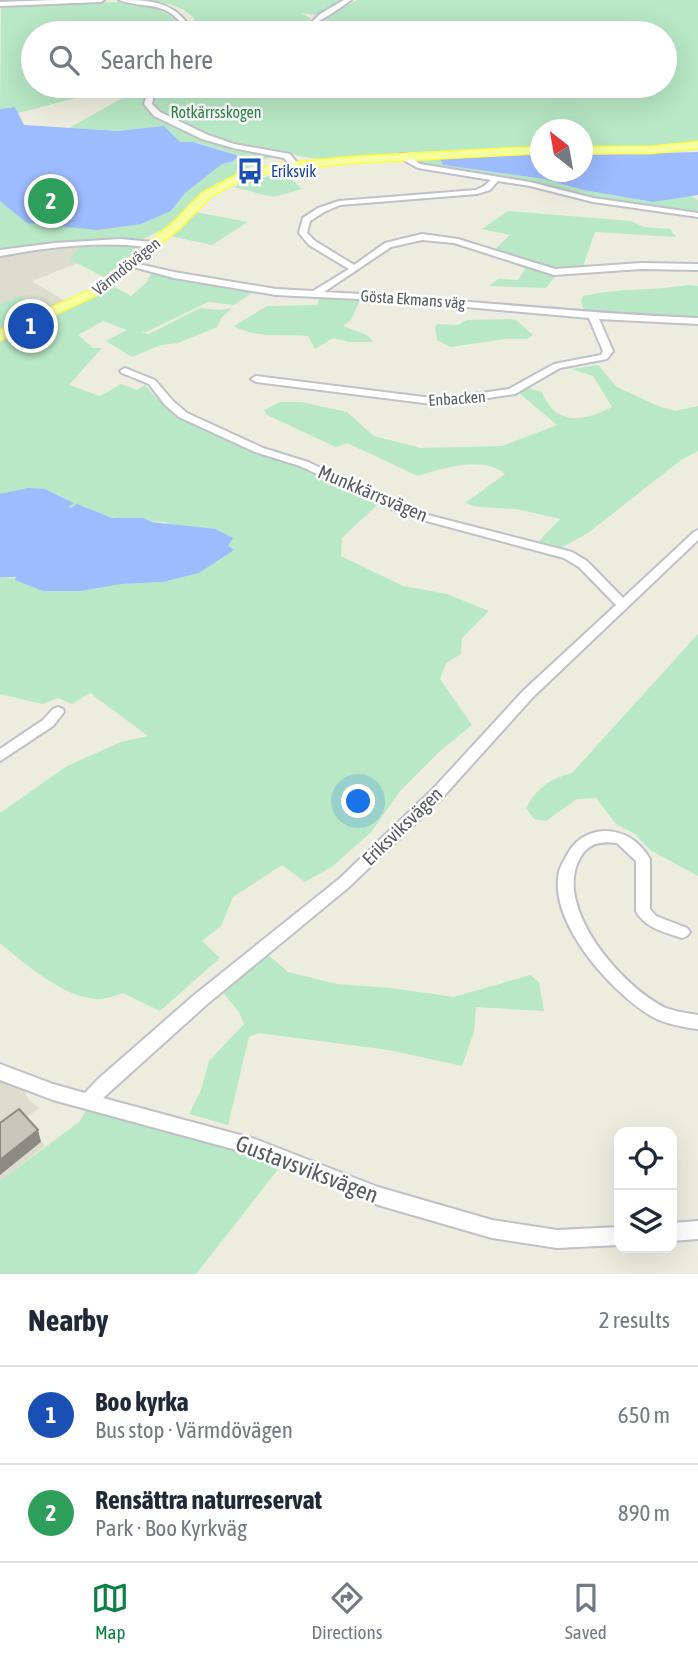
<!DOCTYPE html>
<meta charset="utf-8">
<style>
:root{--surface:#fff;--page:#f2f2f3;--text:#1f2937;--muted:#747a83;--line:#e0e1e3;--accent:#0b8043}
body{margin:0;font-family:"Asap Condensed",sans-serif;background:var(--page);color:var(--text)}
.controls{position:absolute;right:21px;bottom:21px;display:grid;overflow:hidden;border-radius:14px;box-shadow:0 7px 28px #0002}
.controls button{width:63px;height:63px;display:grid;place-items:center;padding:0;border:0;border-bottom:2px solid var(--line);background:var(--surface);color:var(--text);font:35px sans-serif}
.compass{position:absolute;left:530px;top:119px;width:63px;height:63px;border-radius:50%;background:var(--surface);box-shadow:0 7px 28px #0002;rotate:329deg}
.you{position:absolute;left:359px;top:802px;width:24px;height:24px;margin:-18px;border:5px solid #fff;border-radius:50%;background:#1a73e8;box-shadow:0 0 0 10px #1a73e833}
.badge{display:grid;place-items:center;width:46px;height:46px;border-radius:50%;background:var(--accent);color:#fff;font-size:23px;font-weight:700}
.pin{position:absolute;translate:-50% -50%;border:4px solid #fff;box-shadow:0 2px 7px #0006}
.list{margin:0;padding:0;list-style:none}
h2{display:flex;justify-content:space-between;align-items:center;height:91px;margin:0;padding:0 28px;font-size:30px}
h2 small{font-size:23px;font-weight:400;color:var(--muted)}
.list li{display:grid;grid-template-columns:46px 1fr auto;gap:21px;align-items:center;box-sizing:border-box;height:98px;padding:0 28px;border-top:2px solid var(--line)}
.list b{display:block;font-size:26px;white-space:nowrap}
.list p{margin:0;font-size:23px;white-space:nowrap;color:var(--muted)}
.list em{font-size:23px;font-style:normal;color:var(--muted)}
.icon{flex:none;width:38px;height:38px;fill:none;stroke:currentColor;stroke-width:2;stroke-linecap:round;stroke-linejoin:round}
.map{position:relative;flex:none;width:698px;height:1274px;overflow:hidden}
.search{position:absolute;background:var(--surface);box-shadow:0 7px 28px #0002;left:21px;right:21px;top:21px;height:77px;display:flex;align-items:center;gap:18px;box-sizing:border-box;padding:0 24px;border-radius:38px;color:var(--muted);font-size:26px}
.sheet{height:287px;background:var(--surface)}
nav{display:flex;justify-content:space-around;align-items:center;box-sizing:border-box;height:98px;border-top:2px solid var(--line);background:var(--surface);font-size:19px;color:var(--muted)}
nav a{display:grid;justify-items:center;gap:4px}
nav .on{color:var(--accent)}
.map>svg:first-child{display:block}
.education{fill:#dcddce}
.green{fill:#b8e8c5}
.water{fill:#9dbbff}
.lines{fill:none;stroke-linecap:round;stroke-linejoin:round}
.minor-casing{stroke:#bfc0c8;stroke-width:4}
.major-casing{stroke:#fefc47;stroke-width:3}
.minor{fill:#fff;fill-rule:evenodd}
.major{fill:#f5ffa2;fill-rule:evenodd}
.shaded-wall{fill:#8b8b84}
.building{fill:#c7c7bc;stroke:#8b8b84;stroke-width:2}
.labels{text-anchor:middle;dominant-baseline:central;stroke-width:5;stroke-linejoin:round;paint-order:stroke}
.far-park-label{font-size:16px;fill:#2d8648;stroke:#fff}
.far-transit-label{font-size:16px;fill:#164399;stroke:#fff;text-anchor:start}
.far-street-label{font-size:16px;fill:#585a62;stroke:#fff}
.street-label{font-size:19px;fill:#585a62;stroke:#fff}
.near-street-label{font-size:23px;fill:#585a62;stroke:#fff}
</style>
<div class="map">
<svg width="698" height="1274" viewBox="0 0 698 1274">
<rect width="100%" height="100%" fill="#ededdf"/>
<path class="education" d="M 80,247 L 69,259 L 78,263 L 32,281 L 65,301 L 0,329 L 0,255 Z
M 0,1080 L 24,1090 L 29,1100 L 39,1108 L 23,1120 L 45,1146 L 0,1181 Z"/>
<path class="green" d="M 151,0 L 346,0 L 316,15 L 300,13 L 311,18 L 306,23 L 321,22 L 326,16 L 357,0 L 698,0 L 698,142 L 651,147 L 583,147 L 582,130 L 540,130 L 540,148 L 419,152 L 325,159 C 308,159 293,154 277,151 C 235,143 195,134 158,111 L 153,98 L 159,86 L 665,86 L 665,33 L 189,33 L 194,18 C 183,6 166,3 151,0 Z
M 122,2 C 142,4 160,8 177,20 L 180,30 L 178,33 L 33,33 L 33,86 L 122,86 L 18,113 L 15,107 L 0,109 L 1,6 Z
M 139,86 L 150,86 L 144,104 L 154,116 L 202,138 L 272,158 L 253,160 L 253,166 L 216,184 L 164,229 L 143,239 L 9,247 L 10,249 L 0,251 L 0,147 L 113,226 L 141,224 L 171,211 L 185,193 L 222,164 L 231,162 L 239,155 L 193,142 L 180,142 L 154,127 L 118,131 L 69,128 L 142,87 Z
M 540,151 L 540,154 C 526,155 447,157 441,162 L 443,165 L 544,179 L 583,190 L 653,202 L 689,195 L 698,200 L 698,211 L 693,214 L 595,200 L 535,184 L 415,164 L 413,159 Z
M 290,172 L 291,178 L 302,189 L 273,197 L 234,187 L 245,181 Z
M 508,211 L 631,221 L 644,227 L 670,229 L 676,237 L 595,232 L 583,266 L 562,267 L 546,288 L 489,286 L 498,279 L 518,280 L 525,269 L 519,261 L 492,252 L 510,235 L 482,229 Z
M 196,212 L 248,222 L 212,245 L 170,236 Z
M 140,244 L 136,252 L 104,277 L 69,259 L 80,247 Z
M 151,274 L 253,292 L 234,305 L 208,302 L 146,332 L 140,332 L 149,334 L 200,308 L 221,310 L 232,308 L 222,317 L 217,327 L 178,343 L 161,345 L 132,357 L 106,341 L 127,330 L 103,321 L 78,335 L 93,348 L 102,348 L 69,385 L 100,396 L 121,384 L 137,390 L 145,385 C 175,426 249,444 296,464 C 324,475 351,489 377,505 L 342,538 L 341,556 L 403,586 L 447,594 L 489,611 L 462,638 L 461,654 L 446,663 L 440,679 L 472,725 L 440,751 L 401,790 L 371,832 L 333,866 L 305,882 L 282,865 L 233,897 L 221,926 L 202,941 L 220,958 L 160,1011 L 123,993 C 114,996 104,1000 95,999 C 62,996 25,964 0,943 L 0,813 L 67,766 L 121,742 L 148,736 L 90,693 L 72,704 L 58,698 L 42,704 L 0,694 L 0,577 L 121,584 L 163,582 L 199,573 L 233,550 L 165,522 L 119,519 L 98,514 L 82,506 L 71,508 L 67,499 L 45,489 L 0,494 L 0,342 L 38,326 L 111,285 L 131,296 L 146,283 Z
M 688,285 L 698,286 L 698,317 L 584,312 L 581,301 L 583,296 C 617,288 653,291 688,285 Z
M 21,296 L 43,309 L 0,327 L 0,304 Z
M 332,297 L 360,300 L 351,320 L 343,326 L 367,335 L 374,342 L 348,342 L 333,338 L 315,349 L 308,336 C 284,334 256,339 234,326 L 267,306 L 317,305 L 319,299 Z
M 511,319 L 516,320 L 533,335 L 527,339 L 506,339 L 450,347 L 437,340 L 435,327 L 438,324 L 458,325 L 467,320 Z
M 598,365 L 617,387 L 658,406 L 675,411 L 698,406 L 698,451 L 681,460 L 588,533 L 561,548 L 539,541 L 560,519 L 516,509 L 478,507 L 465,503 L 505,474 C 482,455 443,468 418,476 L 347,443 L 336,447 L 267,415 L 264,410 L 280,402 L 301,402 L 347,412 L 374,436 L 421,448 L 502,446 L 557,425 L 519,393 L 529,388 L 542,392 C 556,427 584,421 612,407 L 593,376 L 571,369 Z
M 698,634 L 698,876 L 650,850 L 635,834 L 616,824 L 596,798 L 577,799 L 546,821 L 534,819 L 526,808 C 537,788 549,779 572,773 Z
M 267,954 L 288,972 L 337,984 L 391,988 L 454,997 L 530,975 L 539,982 L 544,1011 L 476,1007 L 474,1032 L 462,1066 L 389,1050 L 258,1033 L 249,1037 L 228,1125 L 189,1114 L 201,1090 L 209,1061 L 244,1024 L 239,1012 L 221,990 Z
M 87,1109 L 247,1150 L 283,1163 L 196,1274 L 0,1274 L 0,1181 L 79,1122 Z"/>
<path class="water" d="M 15,107 L 24,125 L 118,131 L 164,126 L 180,142 L 193,142 L 240,156 L 231,162 L 222,164 L 185,193 L 171,211 L 141,224 L 98,230 L 27,223 L 0,201 L 0,109 Z
M 698,152 L 698,195 L 653,202 L 583,190 L 544,179 L 443,165 L 440,159 L 540,154 L 540,172 L 582,172 L 583,155 Z
M 28,488 L 45,489 L 74,503 L 69,506 L 71,508 L 77,504 L 112,518 L 143,518 L 152,522 L 215,529 L 233,538 L 228,546 L 234,550 L 199,573 L 163,582 L 121,584 L 80,591 L 43,591 L 15,580 L 16,577 L 0,577 L 0,494 Z"/>
<g class="lines">
<g class="minor-casing">
<path id="minor" d="M 55,0 L 104,0 L 101,2 L 0,6 L 0,2 Z
M 119,0 C 145,0 170,0 187,23 L 185,33 L 179,33 L 181,23 C 165,1 140,8 119,0 Z
M 344,0 L 351,0 C 331,15 302,34 276,33 L 312,22 L 320,14 Z
M 218,31 L 267,31 L 270,33 L 215,33 Z
M 150,86 L 156,86 L 152,104 L 160,112 L 208,135 L 234,144 L 290,154 L 302,169 L 295,171 L 284,158 L 233,148 L 202,139 L 154,116 L 144,104 Z
M 400,154 L 406,154 L 420,164 L 530,182 L 593,198 L 698,213 L 698,217 L 593,202 L 530,186 L 498,181 L 490,190 L 477,194 L 340,205 L 324,212 L 310,221 L 307,233 L 315,241 L 354,265 L 385,243 L 422,234 L 458,239 L 555,269 L 641,263 L 698,264 L 698,270 L 641,269 L 554,275 L 454,243 L 422,240 L 391,247 L 324,292 C 449,298 573,313 698,318 L 698,324 L 599,319 L 613,351 L 607,359 L 560,368 L 515,394 L 440,405 L 256,382 L 251,379 L 256,376 L 440,399 L 509,389 L 554,364 L 601,355 L 603,351 L 589,318 L 400,301 L 276,295 L 174,278 L 126,265 L 130,262 L 174,272 L 276,289 L 313,291 L 349,269 L 309,245 L 299,233 L 303,218 L 318,208 L 339,201 L 476,190 L 484,186 L 491,180 L 418,168 L 400,158 Z
M 120,239 L 153,242 L 157,245 L 153,248 C 103,240 50,247 0,256 L 0,250 L 55,243 Z
M 125,368 L 155,380 L 173,401 L 187,413 L 263,448 L 308,462 L 412,511 L 572,552 L 587,561 L 623,598 L 694,532 L 698,530 L 698,540 L 533,697 L 442,798 L 349,887 L 205,1006 L 103,1098 L 255,1139 L 378,1187 L 492,1220 L 557,1230 L 619,1227 L 619,1245 L 557,1248 L 492,1238 L 378,1205 L 255,1155 L 53,1100 L 0,1080 L 0,1064 L 53,1084 L 85,1093 L 97,1080 L 193,996 L 339,879 L 432,790 L 523,691 L 616,605 L 579,567 L 564,558 L 404,515 L 300,466 L 255,452 L 179,417 L 165,405 L 149,384 L 122,373 L 120,371 Z
M 58,707 L 63,709 L 64,712 L 53,726 L 0,761 L 0,749 L 43,720 L 53,709 Z
M 603,831 C 625,831 639,841 650,859 L 650,909 L 656,916 L 687,928 L 690,932 L 687,936 L 682,938 C 664,932 645,928 636,911 L 636,861 L 617,843 C 601,841 588,843 580,858 C 552,907 623,988 666,1008 C 676,1012 688,1013 698,1015 L 698,1029 C 682,1027 665,1024 651,1016 C 611,992 548,922 559,872 C 560,867 563,862 566,857 C 574,841 585,833 603,831 Z
M 698,1221 L 698,1239 L 672,1241 L 672,1223 Z"/>
</g>
<g class="major-casing">
<path id="major" d="M 698,142 L 698,148 L 650,153 L 582,153 L 582,147 L 650,147 Z
M 540,147 L 540,153 L 351,163 L 281,170 L 247,177 L 210,197 L 181,227 L 101,293 L 0,340 L 0,331 L 93,289 L 173,223 L 202,193 L 240,173 L 281,164 L 351,157 Z"/>
</g>
<use href="#minor" class="minor"/>
<use href="#major" class="major"/>
</g>
<path class="shaded-wall" d="M 38,1130 L 41,1142 L 0,1175 L 0,1160 Z"/>
<path class="building" d="M 19,1109 L 38,1130 L 0,1160 L 0,1123 Z"/>
<defs>
<g id="bus-bare" transform="scale(2.1)"><path d="M-5-6H5V4H4V6H2V4H-2V6H-4V4H-5ZM-3.5-4V0h7V-4ZM-3.5 1.2v1.5H-2V1.2ZM2 1.2v1.5H3.5V1.2Z" fill="#1a4fb4" stroke="#fff" stroke-width="2.5" paint-order="stroke"/></g>
</defs>
<g fill-rule="evenodd">
<use href="#bus-bare" x="250" y="171"/>
</g>
<g class="labels">
<g class="far-park-label">
<text x="216" y="112">Rotkärrsskogen</text>
</g>
<g class="far-transit-label">
<text x="271" y="171">Eriksvik</text>
</g>
<g class="far-street-label">
<text transform="translate(126 266) rotate(-39)">Värmdövägen</text>
<text transform="translate(413 299) rotate(4)">Gösta Ekmans väg</text>
<text transform="translate(457 398) rotate(-4)">Enbacken</text>
</g>
<g class="street-label">
<text transform="translate(373 493) rotate(23)">Munkkärrsvägen</text>
<text transform="translate(402 826) rotate(-44)">Eriksviksvägen</text>
</g>
<g class="near-street-label">
<text transform="translate(307 1169) rotate(21)">Gustavsviksvägen</text>
</g>
</g>
</svg>
<div class="controls">
<button><svg class="icon" aria-label="locate" viewBox="0 0 24 24"><circle cx="12" cy="12" r="6"/><path d="M12 2v4M12 18v4M2 12h4M18 12h4"/></svg></button>
<button><svg class="icon" aria-label="layers" viewBox="0 0 24 24"><path d="M12 4l9 5-9 5-9-5zM3 14l9 5 9-5"/></svg></button>
</div>
<svg class="compass" viewBox="-18 -18 36 36"><path d="M0-13l5 13h-10z" fill="#e53935"/><path d="M0 13l5-13h-10z" fill="#747a83"/></svg>
<div class="you"></div>
<div class="pin badge" style="left:31px;top:326px;background:#1a4fb4">1</div>
<div class="pin badge" style="left:51px;top:201px;background:#2e9e5b">2</div>
<div class="search"><svg class="icon" aria-label="search" viewBox="0 0 24 24"><circle cx="10" cy="10" r="6"/><path d="M15 15l6 6"/></svg>Search here</div>
</div>
<section class="sheet">
<h2>Nearby<small>2 results</small></h2>
<ul class="list">
<li><span class="badge" style="background:#1a4fb4">1</span><div><b>Boo kyrka</b><p>Bus stop · Värmdövägen</p></div><em>650 m</em></li>
<li><span class="badge" style="background:#2e9e5b">2</span><div><b>Rensättra naturreservat</b><p>Park · Boo Kyrkväg</p></div><em>890 m</em></li>
</ul>
</section>
<nav>
<a class="on"><svg class="icon" aria-label="map" viewBox="0 0 24 24"><path d="M3 6l6-2 6 2 6-2v14l-6 2-6-2-6 2zM9 4v14M15 6v14"/></svg>Map</a>
<a><svg class="icon" aria-label="directions" viewBox="0 0 24 24"><path d="M12 3l9 9-9 9-9-9zM9 14v-3h6M13 9l2 2-2 2"/></svg>Directions</a>
<a><svg class="icon" aria-label="saved" viewBox="0 0 24 24"><path d="M7 4h10v16l-5-4-5 4z"/></svg>Saved</a>
</nav>
